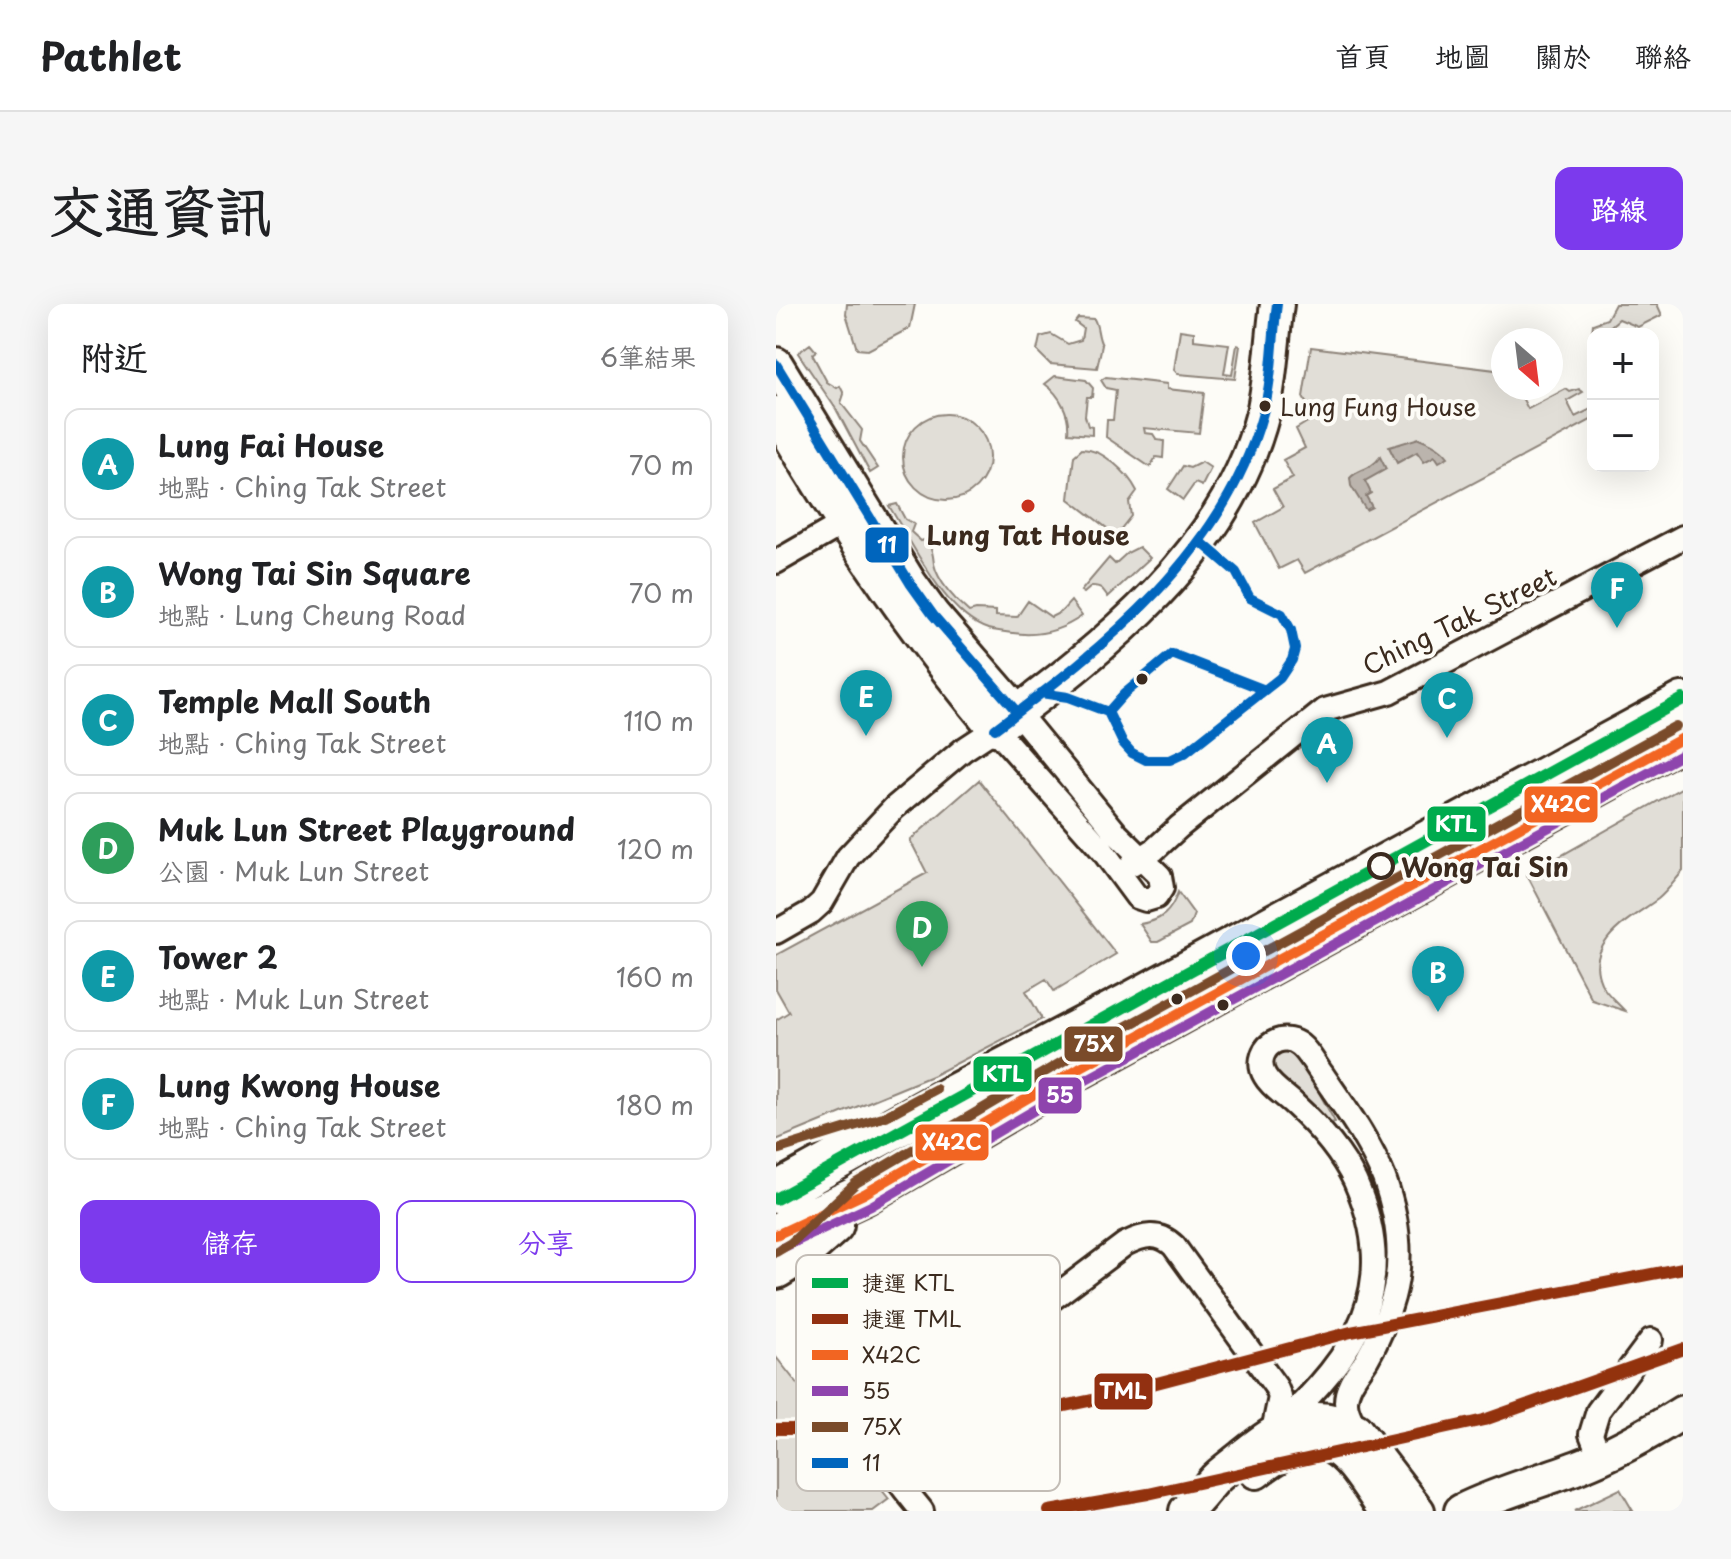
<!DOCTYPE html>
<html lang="zh-TW">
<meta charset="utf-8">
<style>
:root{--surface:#fff;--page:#f6f6f6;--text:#202124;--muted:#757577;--line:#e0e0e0;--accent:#7c3aed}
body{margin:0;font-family:"Playpen Sans","LXGW WenKai TC",sans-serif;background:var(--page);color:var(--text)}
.controls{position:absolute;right:24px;top:24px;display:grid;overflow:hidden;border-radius:16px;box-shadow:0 8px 32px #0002}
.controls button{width:72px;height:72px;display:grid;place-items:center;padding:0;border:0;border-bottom:2px solid var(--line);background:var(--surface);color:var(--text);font:40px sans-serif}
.compass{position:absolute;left:715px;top:24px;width:72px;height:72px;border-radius:50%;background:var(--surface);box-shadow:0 8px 32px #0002;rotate:152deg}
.you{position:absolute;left:470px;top:652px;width:28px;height:28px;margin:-20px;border:6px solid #fff;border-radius:50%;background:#1a73e8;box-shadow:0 0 0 12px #1a73e833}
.badge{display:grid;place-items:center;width:52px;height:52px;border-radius:50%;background:var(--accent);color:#fff;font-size:26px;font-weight:700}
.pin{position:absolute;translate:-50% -66px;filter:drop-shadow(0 2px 4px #0008)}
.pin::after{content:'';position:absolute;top:42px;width:28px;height:24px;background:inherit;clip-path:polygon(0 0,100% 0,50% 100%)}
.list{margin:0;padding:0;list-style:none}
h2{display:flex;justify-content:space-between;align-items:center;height:104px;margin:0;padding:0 32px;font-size:34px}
h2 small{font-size:26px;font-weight:400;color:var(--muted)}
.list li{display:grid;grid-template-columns:52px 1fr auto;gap:24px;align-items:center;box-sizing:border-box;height:112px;margin:0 16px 16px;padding:0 16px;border:2px solid var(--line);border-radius:16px}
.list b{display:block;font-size:30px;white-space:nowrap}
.list p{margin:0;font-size:26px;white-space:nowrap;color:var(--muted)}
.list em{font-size:26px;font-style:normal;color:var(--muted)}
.actions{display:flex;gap:16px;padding:24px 32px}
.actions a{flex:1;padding:18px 0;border:2px solid var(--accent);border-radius:16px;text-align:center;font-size:28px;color:var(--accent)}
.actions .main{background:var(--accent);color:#fff}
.map{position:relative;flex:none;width:907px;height:1207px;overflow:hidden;border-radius:16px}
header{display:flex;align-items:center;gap:48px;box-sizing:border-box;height:112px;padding:0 40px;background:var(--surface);border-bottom:2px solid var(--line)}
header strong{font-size:38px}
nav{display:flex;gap:44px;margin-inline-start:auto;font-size:28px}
.intro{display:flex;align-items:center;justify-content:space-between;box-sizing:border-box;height:192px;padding:0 48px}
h1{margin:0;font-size:56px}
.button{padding:20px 36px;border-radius:16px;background:var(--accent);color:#fff;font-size:28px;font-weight:700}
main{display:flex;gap:48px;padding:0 48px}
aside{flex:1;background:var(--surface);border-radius:16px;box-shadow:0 8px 32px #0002}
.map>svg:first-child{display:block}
.green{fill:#e1ded7;stroke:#8e847a;stroke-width:2}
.water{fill:#bbb4ad;stroke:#887d74;stroke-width:2}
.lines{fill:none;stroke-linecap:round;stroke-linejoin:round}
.street-casing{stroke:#3b2a1e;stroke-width:28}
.secondary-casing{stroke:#3b2a1e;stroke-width:38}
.highway-casing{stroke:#3b2a1e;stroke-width:46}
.street{stroke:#fdfcf7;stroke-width:22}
.secondary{stroke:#fdfcf7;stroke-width:32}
.highway{stroke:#fdfcf7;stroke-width:40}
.bus-1-casing{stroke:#fdfcf7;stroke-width:16}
.bus-2-casing{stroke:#fdfcf7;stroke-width:16}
.bus-3-casing{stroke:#fdfcf7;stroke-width:16}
.bus-4-casing{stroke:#fdfcf7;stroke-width:16}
.bus-1{stroke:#f26522;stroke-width:10}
.bus-2{stroke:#8e44ad;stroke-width:10}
.bus-3{stroke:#7a4b2a;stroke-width:10}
.bus-4{stroke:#0065bd;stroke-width:10}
.metro-1-casing{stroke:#fdfcf7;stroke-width:18}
.metro-2-casing{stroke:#fdfcf7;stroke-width:18}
.metro-1{stroke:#00ab4e;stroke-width:12}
.metro-2{stroke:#923011;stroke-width:12}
.bus-dot{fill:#3b2a1e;stroke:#fdfcf7;stroke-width:3}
.poi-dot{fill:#c8321e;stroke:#fdfcf7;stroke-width:3}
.stop-dot{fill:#fdfcf7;stroke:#3b2a1e;stroke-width:4}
.labels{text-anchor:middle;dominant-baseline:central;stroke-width:8;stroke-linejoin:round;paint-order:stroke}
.bus-label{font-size:24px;fill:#3b2a1e;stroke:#fdfcf7;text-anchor:start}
.poi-label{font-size:26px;font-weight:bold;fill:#3b2a1e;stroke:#fdfcf7}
.street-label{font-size:26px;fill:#3b2a1e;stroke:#fdfcf7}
.stop-label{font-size:26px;font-weight:bold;fill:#3b2a1e;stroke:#fdfcf7;text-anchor:start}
.key{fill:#fdfcf7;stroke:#c3bdb6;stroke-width:2}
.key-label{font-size:22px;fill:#3b2a1e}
.line-badge{stroke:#fdfcf7;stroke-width:3}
.badge-label{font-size:22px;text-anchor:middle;font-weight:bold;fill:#fff}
</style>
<header>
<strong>Pathlet</strong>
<nav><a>首頁</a><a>地圖</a><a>關於</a><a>聯絡</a></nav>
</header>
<div class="intro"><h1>交通資訊</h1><a class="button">路線</a></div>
<main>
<aside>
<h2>附近<small>6筆結果</small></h2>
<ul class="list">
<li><span class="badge" style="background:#0f9aa8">A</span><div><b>Lung Fai House</b><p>地點 · Ching Tak Street</p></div><em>70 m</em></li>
<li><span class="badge" style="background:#0f9aa8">B</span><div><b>Wong Tai Sin Square</b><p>地點 · Lung Cheung Road</p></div><em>70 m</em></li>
<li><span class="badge" style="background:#0f9aa8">C</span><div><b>Temple Mall South</b><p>地點 · Ching Tak Street</p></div><em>110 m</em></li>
<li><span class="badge" style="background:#2e9e5b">D</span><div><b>Muk Lun Street Playground</b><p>公園 · Muk Lun Street</p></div><em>120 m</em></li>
<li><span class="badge" style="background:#0f9aa8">E</span><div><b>Tower 2</b><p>地點 · Muk Lun Street</p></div><em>160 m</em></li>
<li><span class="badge" style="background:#0f9aa8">F</span><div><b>Lung Kwong House</b><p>地點 · Ching Tak Street</p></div><em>180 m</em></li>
</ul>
<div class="actions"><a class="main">儲存</a><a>分享</a></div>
</aside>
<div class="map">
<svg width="907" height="1207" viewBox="0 0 907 1207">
<rect width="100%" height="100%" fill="#fdfcf7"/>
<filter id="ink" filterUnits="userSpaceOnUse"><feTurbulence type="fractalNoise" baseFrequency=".0125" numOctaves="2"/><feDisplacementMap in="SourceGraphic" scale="16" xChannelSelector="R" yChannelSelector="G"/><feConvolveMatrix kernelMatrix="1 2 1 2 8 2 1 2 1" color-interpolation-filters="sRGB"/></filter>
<g filter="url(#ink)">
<path class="green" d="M 71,0 L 139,0 L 134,24 L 92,46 L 81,45 L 70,10 Z
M 839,0 L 881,0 L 886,11 L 862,23 L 843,15 L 829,27 L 816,29 L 817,20 L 831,15 Z
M 302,14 L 318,15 C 323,24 321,32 326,41 L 321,64 L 274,60 L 261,47 L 264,33 L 275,30 L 292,40 L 305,36 L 307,24 L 299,18 Z
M 404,26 L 418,28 L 418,36 L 453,40 L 448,70 L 456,71 L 461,41 L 464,42 L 459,75 L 402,70 L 398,66 Z
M 34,40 L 40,47 L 36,50 L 51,78 L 61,84 L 64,82 L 68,90 L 65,99 L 86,126 L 84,137 L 102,164 L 94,169 L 60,105 L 22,49 Z
M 535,43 L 727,67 L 727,84 L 741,84 L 752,105 L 790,85 L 794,88 L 803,85 L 807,88 L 791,97 L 799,113 L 817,104 L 817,115 L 529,269 L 521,256 L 503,265 L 479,219 L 507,203 L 497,185 L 517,174 L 507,156 L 529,144 L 520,125 L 538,114 L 527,93 Z
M 279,72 L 310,76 L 317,84 L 316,93 L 311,93 L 309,112 L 312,122 L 316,123 L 316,131 L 292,129 C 294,110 284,91 269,80 Z
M 330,73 L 391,80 L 391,85 L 428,89 L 423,129 L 368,124 L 369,129 L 377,130 L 381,136 L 388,137 L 387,154 L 380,153 L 374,163 L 330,133 L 331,116 L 337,116 L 340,86 L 330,84 L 325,76 Z
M127 153a43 43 0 1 1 86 0a43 43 0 1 1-86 0Z
M 306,145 C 327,145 352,169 361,187 L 353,198 L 355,212 L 340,231 L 293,195 L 298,152 Z
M 426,158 L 435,164 L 426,182 L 419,179 L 407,196 L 392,185 L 407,162 L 414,164 Z
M 121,200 L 129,215 L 138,220 L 135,228 L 145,237 L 151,235 C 156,245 157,250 158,260 C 162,278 180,297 193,308 L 200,306 L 220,307 L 220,312 L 241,313 L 252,297 L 275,313 L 285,308 L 295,297 L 306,312 C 285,327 263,333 237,329 C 229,328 220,327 212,325 C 169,311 137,240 113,202 Z
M 363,243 L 374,254 L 332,293 C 327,285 325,282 316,282 L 308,289 L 305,287 L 333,254 L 339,260 L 351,249 Z
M 203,476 L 340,650 L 278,687 L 270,675 L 250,687 L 266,715 L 158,771 L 0,836 L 0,716 L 13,708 L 0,685 L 0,651 L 151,569 L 134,536 Z
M 907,483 L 907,567 C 899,576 891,588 882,595 C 856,614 807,638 825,679 C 829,689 842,699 849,707 L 816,696 L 751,571 Z
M 402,588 L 418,610 L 414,621 L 382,638 L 376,638 L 364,620 C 385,617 395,608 402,588 Z
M 512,746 L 525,755 L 559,818 L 554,819 C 541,805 509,786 500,774 C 491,761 497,749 512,746 Z
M 0,1053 L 113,1195 L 97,1207 L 0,1207 Z
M 844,1185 L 857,1207 L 798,1207 Z"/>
<path class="water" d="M 643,134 C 653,138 665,143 672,153 L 663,158 L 659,152 L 648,158 L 641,148 L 621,159 L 613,143 Z
M 604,153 L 610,165 L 589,177 L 595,189 L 590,192 L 596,203 L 590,206 L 575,182 L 574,174 C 583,164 594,167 604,153 Z"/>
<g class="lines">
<g class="street-casing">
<path id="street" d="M 0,258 L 80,212
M 356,560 L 378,546 L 403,523 L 549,406 L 613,388 L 907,233
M 0,628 L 35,608 L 46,598 L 72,553 L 118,504 L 187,446 L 219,425 L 327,547 L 361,593 L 370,596 L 380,593 L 386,584 L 384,572 L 341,530 L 241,408
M 503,1122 C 580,1050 626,983 579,877 C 565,848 543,823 519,801 C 510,792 495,783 489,772 C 481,759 487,742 501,737 C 509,734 518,736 524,741 C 533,748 539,761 546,770 C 569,804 593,836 608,874 C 622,913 628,953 617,993 C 611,1015 602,1036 591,1055 C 583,1068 570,1081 570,1098 C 570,1108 576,1117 580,1126
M 824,1153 L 815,1130 L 822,1107 L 875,1036
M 146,1207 C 123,1178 93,1150 119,1113 L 349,940 C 367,931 383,927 398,942 L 500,1083 L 504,1093 L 497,1127"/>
</g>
<g class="secondary-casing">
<path id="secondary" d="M 0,60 L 134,279 L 157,311 L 241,408
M 0,109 C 65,221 136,326 219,425 C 329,342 451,250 487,109 C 495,74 496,36 501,0
M 480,1168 C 552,1112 568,1145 609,1207
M 410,1207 C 421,1198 429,1186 439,1175 C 448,1166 459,1159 468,1151 C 504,1122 535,1101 580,1126 L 642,1207
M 685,1207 C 723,1188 763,1178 802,1163 C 839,1149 874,1129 907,1108"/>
</g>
<g class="highway-casing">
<path id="highway" d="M 0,889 L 176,792 L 352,700 L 907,399
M 0,931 L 88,890 L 303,764 L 907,434
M 0,964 L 23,950 L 57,920"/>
</g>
<use href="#street" class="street"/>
<use href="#secondary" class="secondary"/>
<use href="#highway" class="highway"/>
<g class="bus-1-casing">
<path id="bus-1" d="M 0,931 L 88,890 L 303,764 L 907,434"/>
</g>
<g class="bus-2-casing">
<path id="bus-2" d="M 6,944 L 95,902 L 310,776 L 907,450"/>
</g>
<g class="bus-3-casing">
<path id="bus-3" d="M 0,846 L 110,812 L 160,785
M 0,948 L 15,939 L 80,879 L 296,752 L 900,422"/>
</g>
<g class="bus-4-casing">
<path id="bus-4" d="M 0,60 L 134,279 L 157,311 L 241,408
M 265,389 L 292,393 L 332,408 L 347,439 L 356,449 L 370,456 L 394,456 L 409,449 L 504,374 L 516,356 L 519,345 L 515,326 L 506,310 L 474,294 L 460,268 L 425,238
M 332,408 L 348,390 L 396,350 L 489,386
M 219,425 C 330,341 448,250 487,109 C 497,74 496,36 501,0"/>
</g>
<use href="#bus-1" class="bus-1"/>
<use href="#bus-2" class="bus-2"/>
<use href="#bus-3" class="bus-3"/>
<use href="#bus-4" class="bus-4"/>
<g class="metro-1-casing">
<path id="metro-1" d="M 0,895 L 907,395"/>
</g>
<g class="metro-2-casing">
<path id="metro-2" d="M 0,1125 L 136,1125 L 225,1115 L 312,1097 L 575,1028 L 907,964
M 273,1207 L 372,1190 L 708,1116 L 907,1045"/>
</g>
<use href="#metro-1" class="metro-1"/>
<use href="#metro-2" class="metro-2"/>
</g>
</g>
<g class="bus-dot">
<circle cx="489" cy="102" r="7"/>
<circle cx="366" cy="375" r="7"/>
<circle cx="401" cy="695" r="7"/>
<circle cx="447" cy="701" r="7"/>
</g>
<circle class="poi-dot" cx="252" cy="202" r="8"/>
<circle class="stop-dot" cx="605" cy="562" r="12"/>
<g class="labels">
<g class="bus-label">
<text x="504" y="102">Lung Fung House</text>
</g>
<g class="poi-label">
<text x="252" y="230">Lung Tat House</text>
</g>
<g class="street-label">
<text transform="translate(683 316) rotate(-26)">Ching Tak Street</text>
</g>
<g class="stop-label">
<text x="625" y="562">Wong Tai Sin</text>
</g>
</g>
<rect x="20" y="951" width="264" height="236" rx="12" class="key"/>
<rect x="36" y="974" width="36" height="10" fill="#00ab4e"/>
<rect x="36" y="1010" width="36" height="10" fill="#923011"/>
<rect x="36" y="1046" width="36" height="10" fill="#f26522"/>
<rect x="36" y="1082" width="36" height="10" fill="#8e44ad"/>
<rect x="36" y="1118" width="36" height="10" fill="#7a4b2a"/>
<rect x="36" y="1154" width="36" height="10" fill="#0065bd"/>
<g class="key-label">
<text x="86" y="987">捷運 KTL</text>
<text x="86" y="1023">捷運 TML</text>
<text x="86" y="1059">X42C</text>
<text x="86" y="1095">55</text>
<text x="86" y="1131">75X</text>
<text x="86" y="1167">11</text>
</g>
<g class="line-badge">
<rect x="88" y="222" width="46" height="38" rx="8" fill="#0065bd"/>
<rect x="747" y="481" width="76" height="39" rx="8" fill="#f26522"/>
<rect x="650" y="501" width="61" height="38" rx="8" fill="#00ab4e"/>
<rect x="287" y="721" width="61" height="38" rx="8" fill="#7a4b2a"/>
<rect x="196" y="751" width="61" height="38" rx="8" fill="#00ab4e"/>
<rect x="261" y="772" width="46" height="39" rx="8" fill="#8e44ad"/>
<rect x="138" y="819" width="76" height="39" rx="8" fill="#f26522"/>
<rect x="317" y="1068" width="61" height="39" rx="8" fill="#923011"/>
</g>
<g class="badge-label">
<text x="111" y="249">11</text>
<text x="785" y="508">X42C</text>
<text x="680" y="528">KTL</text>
<text x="318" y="748">75X</text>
<text x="227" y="778">KTL</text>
<text x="284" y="799">55</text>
<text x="176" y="846">X42C</text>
<text x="347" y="1095">TML</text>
</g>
</svg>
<div class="controls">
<button>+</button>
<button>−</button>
</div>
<svg class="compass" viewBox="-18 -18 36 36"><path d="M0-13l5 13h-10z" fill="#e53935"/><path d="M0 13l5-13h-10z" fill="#757577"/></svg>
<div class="you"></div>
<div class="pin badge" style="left:551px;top:479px;background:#0f9aa8">A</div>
<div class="pin badge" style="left:662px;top:708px;background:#0f9aa8">B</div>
<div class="pin badge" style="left:671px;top:434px;background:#0f9aa8">C</div>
<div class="pin badge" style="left:146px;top:663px;background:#2e9e5b">D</div>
<div class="pin badge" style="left:90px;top:432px;background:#0f9aa8">E</div>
<div class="pin badge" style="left:841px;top:324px;background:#0f9aa8">F</div>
</div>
</main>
